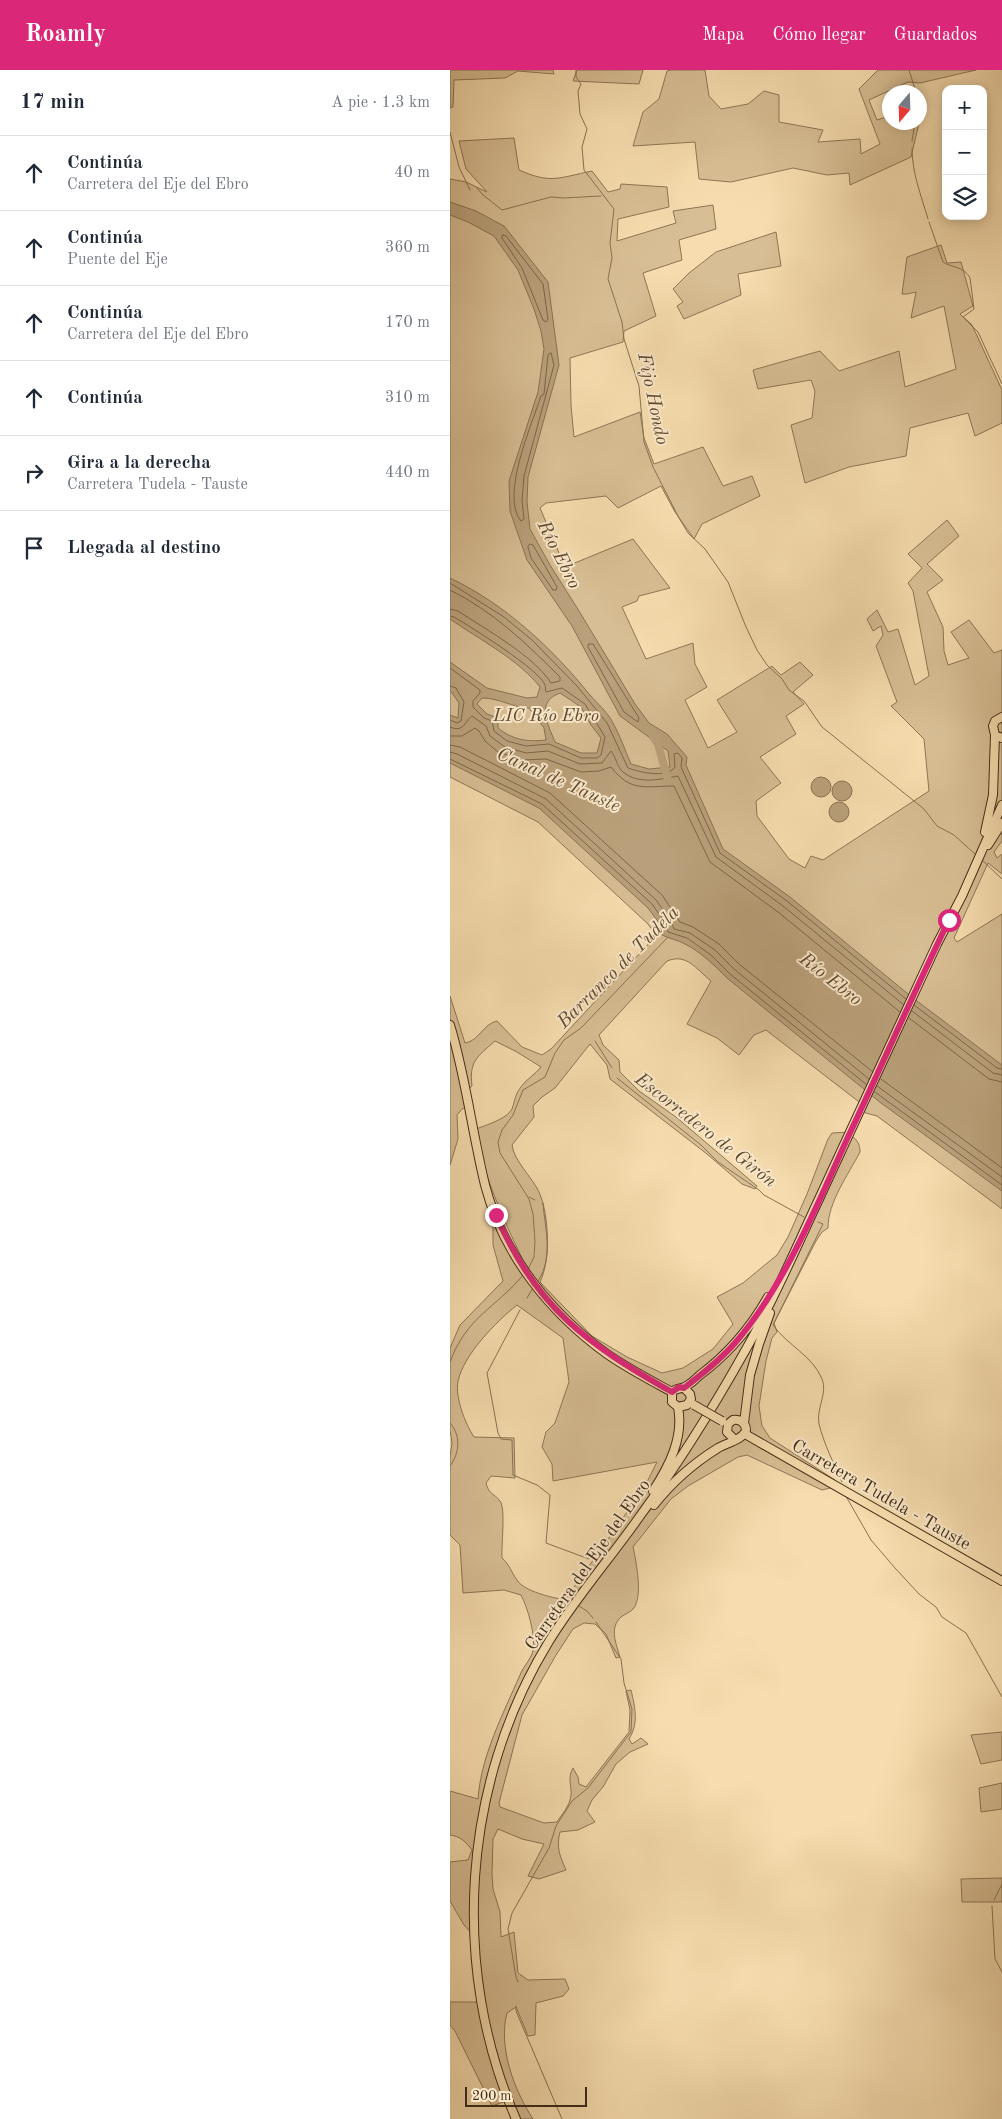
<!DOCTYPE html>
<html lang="es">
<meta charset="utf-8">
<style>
:root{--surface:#fff;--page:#f6f6f7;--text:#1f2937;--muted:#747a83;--line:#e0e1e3;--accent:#db2777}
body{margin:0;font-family:"Old Standard TT",serif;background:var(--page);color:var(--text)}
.controls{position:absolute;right:15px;top:15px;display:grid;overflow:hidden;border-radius:10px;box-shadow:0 2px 12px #0003}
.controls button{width:45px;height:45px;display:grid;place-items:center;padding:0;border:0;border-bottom:1px solid var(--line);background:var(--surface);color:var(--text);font:25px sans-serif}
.compass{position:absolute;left:432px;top:15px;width:45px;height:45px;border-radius:50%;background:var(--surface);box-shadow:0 2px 12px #0003;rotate:199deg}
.scale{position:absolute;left:15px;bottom:12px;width:122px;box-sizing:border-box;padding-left:5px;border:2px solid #442d16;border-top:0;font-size:14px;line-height:18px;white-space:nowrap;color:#442d16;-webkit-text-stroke:4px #f9e8ca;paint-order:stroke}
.stop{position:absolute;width:15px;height:15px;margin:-11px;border:4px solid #db2777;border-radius:50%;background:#fff}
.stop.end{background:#db2777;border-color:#fff;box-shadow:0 1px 5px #0008}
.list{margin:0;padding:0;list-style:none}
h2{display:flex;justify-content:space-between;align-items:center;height:65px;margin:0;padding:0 20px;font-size:21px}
h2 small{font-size:16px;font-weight:400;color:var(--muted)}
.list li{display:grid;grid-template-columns:32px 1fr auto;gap:15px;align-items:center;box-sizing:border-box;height:75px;padding:0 20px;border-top:1px solid var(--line)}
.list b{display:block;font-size:19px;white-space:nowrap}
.list p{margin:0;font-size:16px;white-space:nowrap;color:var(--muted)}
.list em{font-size:16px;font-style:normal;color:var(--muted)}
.icon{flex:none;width:28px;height:28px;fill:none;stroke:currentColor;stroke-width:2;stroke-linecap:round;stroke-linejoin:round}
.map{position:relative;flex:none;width:552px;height:2049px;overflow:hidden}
header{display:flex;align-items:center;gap:30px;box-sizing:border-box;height:70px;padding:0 25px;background:var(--accent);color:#fff}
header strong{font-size:24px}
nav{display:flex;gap:28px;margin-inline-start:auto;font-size:18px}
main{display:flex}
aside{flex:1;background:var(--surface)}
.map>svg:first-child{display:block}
.green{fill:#d8be94;stroke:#8e7655;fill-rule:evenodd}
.water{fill:#b9a07a;stroke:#8a7252;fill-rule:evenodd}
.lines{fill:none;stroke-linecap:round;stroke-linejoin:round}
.shore{stroke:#7e6648;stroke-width:1}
.stream{stroke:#8a7252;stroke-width:1}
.river{stroke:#b9a07a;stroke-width:8}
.primary-casing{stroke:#442d16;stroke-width:10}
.primary{stroke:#f6dcae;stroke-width:8}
.primary-bridge-casing{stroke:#442d16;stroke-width:10;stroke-linecap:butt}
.primary-bridge{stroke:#f6dcae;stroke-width:8}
.route{stroke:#db2777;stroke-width:6}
.labels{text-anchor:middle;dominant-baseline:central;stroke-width:4;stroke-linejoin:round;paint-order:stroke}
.park-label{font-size:18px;font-style:italic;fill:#624a2f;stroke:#f9e8ca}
.street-label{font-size:18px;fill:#442d16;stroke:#f9e8ca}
.water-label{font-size:19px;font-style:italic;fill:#614a2f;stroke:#f9e8ca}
</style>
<header>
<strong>Roamly</strong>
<nav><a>Mapa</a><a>Cómo llegar</a><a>Guardados</a></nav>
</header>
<main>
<aside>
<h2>17 min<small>A pie · 1.3 km</small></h2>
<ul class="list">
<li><svg class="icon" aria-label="ahead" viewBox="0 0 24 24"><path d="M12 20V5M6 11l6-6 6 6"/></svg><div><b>Continúa</b><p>Carretera del Eje del Ebro</p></div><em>40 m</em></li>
<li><svg class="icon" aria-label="ahead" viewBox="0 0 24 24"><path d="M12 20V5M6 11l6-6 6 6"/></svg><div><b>Continúa</b><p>Puente del Eje</p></div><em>360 m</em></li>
<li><svg class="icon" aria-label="ahead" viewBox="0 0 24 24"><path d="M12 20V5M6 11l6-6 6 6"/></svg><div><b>Continúa</b><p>Carretera del Eje del Ebro</p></div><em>170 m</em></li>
<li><svg class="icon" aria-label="ahead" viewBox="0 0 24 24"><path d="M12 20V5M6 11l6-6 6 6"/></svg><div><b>Continúa</b></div><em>310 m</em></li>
<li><svg class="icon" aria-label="right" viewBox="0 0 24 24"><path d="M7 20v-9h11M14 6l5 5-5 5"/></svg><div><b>Gira a la derecha</b><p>Carretera Tudela - Tauste</p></div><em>440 m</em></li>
<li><svg class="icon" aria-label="arrive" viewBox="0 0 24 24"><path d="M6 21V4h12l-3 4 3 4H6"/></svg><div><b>Llegada al destino</b></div></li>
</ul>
</aside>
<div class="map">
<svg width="552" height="2049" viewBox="0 0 552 2049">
<rect width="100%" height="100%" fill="#f6dcae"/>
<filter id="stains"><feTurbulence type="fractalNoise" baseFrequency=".004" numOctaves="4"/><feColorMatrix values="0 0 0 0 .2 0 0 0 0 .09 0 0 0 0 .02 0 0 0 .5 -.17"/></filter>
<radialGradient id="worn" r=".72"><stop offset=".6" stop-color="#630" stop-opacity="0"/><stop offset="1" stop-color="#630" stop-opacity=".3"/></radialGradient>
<path class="green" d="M 0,0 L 103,0 L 104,4 L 68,1 L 55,8 L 4,10 L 3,37 L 0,38 Z
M 127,0 L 193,0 L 189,14 L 123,11 Z
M 221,0 L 255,0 L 259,26 L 271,39 L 298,34 L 314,21 L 329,25 L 329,52 L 373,60 L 368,72 L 410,69 L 411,84 L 430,74 L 409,19 L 428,0 L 526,0 L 470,13 L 458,12 L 419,30 L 427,50 L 439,46 L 440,52 L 469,53 L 461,87 L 400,115 L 399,103 L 377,105 L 343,98 L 281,112 L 249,109 L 245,72 L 183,76 L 193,42 L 209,29 L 217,1 Z
M 64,68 L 69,100 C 101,114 108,108 142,101 L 158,122 L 170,119 L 171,114 L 217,117 L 219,137 L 168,149 L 167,171 L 226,153 L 223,141 L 263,135 L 266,159 L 229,170 L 232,190 L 193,203 L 206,246 L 174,261 L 173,272 L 120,288 L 121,336 L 124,367 L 190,342 L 194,368 L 204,394 L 253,377 L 273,416 L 302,406 L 310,426 L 252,454 L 244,469 L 225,442 L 211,416 L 168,438 L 156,426 L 96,433 L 90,438 L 115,497 L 183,469 L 220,518 L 189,526 L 187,531 L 172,537 L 196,589 L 243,573 L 245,594 L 257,617 L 235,630 L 258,678 L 287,662 L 267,630 L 322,596 L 331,605 L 350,592 L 363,605 L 343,622 L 354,634 L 336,646 L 346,664 L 310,687 L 331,713 L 306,731 L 307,746 L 339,789 L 355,798 L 361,786 L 373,790 L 479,721 L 474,669 L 441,636 L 447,632 L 426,576 L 433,565 L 431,556 L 423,561 L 417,549 L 427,540 L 438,562 L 448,559 L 465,615 L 479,606 L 463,521 L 458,513 L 472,498 L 458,484 L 497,450 L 509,466 L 477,494 L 493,510 L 477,522 L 493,557 L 494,581 L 498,595 L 519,588 L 501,562 L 519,550 L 544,583 L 552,580 L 552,771 L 544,782 L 547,788 L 552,784 L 552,804 L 538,793 L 504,868 L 507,872 L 552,844 L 552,1139 L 427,1046 L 412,1042 L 413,1035 L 316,960 L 304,965 L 289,985 L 267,968 L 237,954 L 261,911 C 246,899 237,883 217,891 L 149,965 L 153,975 L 169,990 L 170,1002 L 189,1021 L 226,1047 L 307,1116 L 305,1119 L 292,1114 L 257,1084 L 160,1009 L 157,995 L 140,974 L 105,1018 L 92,1027 L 83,1036 L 84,1047 L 62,1075 C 64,1091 82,1107 89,1122 C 99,1144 101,1190 90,1212 L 142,1266 L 177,1287 L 212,1303 L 233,1298 L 263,1279 L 283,1254 L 267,1227 L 293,1213 L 327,1185 L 338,1167 L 357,1124 L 378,1069 L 382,1063 L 401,1062 L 400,1065 C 407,1069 410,1074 410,1082 C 398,1105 378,1132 378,1158 L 372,1162 L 366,1171 L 324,1253 L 327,1262 L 322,1268 L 316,1291 L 309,1336 L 312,1356 L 320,1368 L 385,1410 L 384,1417 L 372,1420 L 297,1385 L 288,1387 L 238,1416 L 221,1429 L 183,1477 C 186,1491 193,1525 184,1538 C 181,1542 175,1544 171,1547 C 159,1558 166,1573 170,1587 L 166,1588 L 156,1564 L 145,1554 L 134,1553 L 123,1559 L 106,1585 L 72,1645 L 49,1733 L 50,1737 L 94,1753 L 107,1752 C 112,1744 119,1737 121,1726 C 122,1716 117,1708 123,1698 L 128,1707 L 129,1714 L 136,1717 L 179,1662 L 180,1640 L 176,1621 L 181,1620 C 185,1637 189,1653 179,1669 L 182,1674 L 191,1668 L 198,1674 L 180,1682 L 166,1694 L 153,1717 L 142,1730 L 137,1741 L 145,1752 L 128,1760 L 110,1762 C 106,1778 110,1786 116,1800 L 89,1809 L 78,1806 L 94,1774 L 72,1769 L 48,1759 L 43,1769 L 42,1804 L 43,1819 L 50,1842 L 51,1867 L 64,1862 L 68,1903 L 78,1910 L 115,1909 L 119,1919 L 113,1926 L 86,1933 L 85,1965 L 78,1966 L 66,1937 L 57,1943 C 48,1977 64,2020 83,2049 L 66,2049 L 59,2030 L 42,2036 L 5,1961 L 0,1955 L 0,1932 L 31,1932 L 25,1867 L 14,1855 L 0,1831 L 0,1792 L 18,1790 L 22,1780 C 16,1772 10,1766 0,1765 L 0,1721 L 28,1729 C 31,1686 53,1644 70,1605 C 73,1597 81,1589 83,1581 C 86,1567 78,1538 71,1525 L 54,1520 L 13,1523 L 10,1475 L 0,1465 L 0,1387 L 2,1373 L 0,1360 L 0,1278 L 10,1255 L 53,1211 L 43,1175 L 43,1151 L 49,1147 L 62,1174 L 72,1188 C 51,1145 35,1107 24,1060 C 35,1055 56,1050 62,1039 C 65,1031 65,1024 71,1017 C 76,1009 85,1005 91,997 L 67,982 L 45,971 C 27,987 19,991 22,1016 L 18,1020 L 22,1035 L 12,1039 L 7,1045 L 8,1069 L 0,1095 L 0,926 L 15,973 C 29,971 33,954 47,951 L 72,977 L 92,985 L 101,979 L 204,868 L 203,861 L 198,854 L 88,752 L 0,707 L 0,109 L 16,112 L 37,122 L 16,99 L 9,71 ZM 67,1235 L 113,1268 L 119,1312 L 105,1353 L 96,1362 L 92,1377 L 102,1394 L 103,1411 L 207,1392 L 194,1418 L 115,1530 C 101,1527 75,1522 67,1510 C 61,1502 60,1495 52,1488 C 51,1476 56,1439 50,1431 C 44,1423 39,1425 36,1413 L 41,1406 L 65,1408 L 64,1368 L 24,1367 C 15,1353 5,1328 8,1311 C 14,1284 46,1252 67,1235 Z
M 326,162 L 331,196 L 288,204 L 291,225 L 234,249 L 227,236 L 233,232 L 223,219 L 239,203 L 266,182 Z
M 491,175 L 497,193 L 511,192 L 523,236 L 510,244 L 522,255 L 552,320 L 552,353 L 525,366 L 518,343 L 460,358 L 456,386 L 399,397 L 355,413 L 341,355 L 362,348 L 365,321 L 361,310 L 308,319 L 303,300 L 370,281 L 389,301 L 449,281 L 455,317 L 506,299 L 494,236 L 461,248 L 466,222 L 457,224 L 452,224 L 457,187 Z
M 552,1662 L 552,1690 L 531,1694 L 521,1665 Z
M 552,1713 L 552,1739 L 531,1742 L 529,1718 Z
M 552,1808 L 552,1832 L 512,1832 L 511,1809 Z"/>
<path class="water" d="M 0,132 L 26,141 L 54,156 L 98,212 L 109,295 L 78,407 L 77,432 L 80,459 L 100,495 L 129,541 L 185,634 L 199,653 L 217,664 L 237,687 L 236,695 L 273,779 L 340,827 L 463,928 L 552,995 L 552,1121 L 431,1033 L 277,908 C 264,895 251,882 235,874 C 228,870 220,869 212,865 L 212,857 L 198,838 L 89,738 L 0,693 L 0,645 L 8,648 L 9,633 L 0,620 L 0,592 L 37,618 L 77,628 L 87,627 L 90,617 C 68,589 30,570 0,549 L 0,508 C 55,534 102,578 140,625 C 147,633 157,642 162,651 C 170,665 175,680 181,694 L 199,699 L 220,697 L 218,681 L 170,646 L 122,556 L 77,490 L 60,441 L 59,411 L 88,322 L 94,279 L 91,261 L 84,239 L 68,200 L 44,166 L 18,152 L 0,145 ZM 110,623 L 131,637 L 141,655 L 151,668 L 147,683 L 131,683 L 105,672 C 98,654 85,632 110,623 ZM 32,628 C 49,628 61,637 79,638 L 94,658 L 96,670 C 77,672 63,670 48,658 L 48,648 L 37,644 L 27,634 Z
M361 717a10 10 0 1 1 20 0a10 10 0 1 1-20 0Z
M382 721a10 10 0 1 1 20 0a10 10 0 1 1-20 0Z
M379 742a10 10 0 1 1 20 0a10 10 0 1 1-20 0Z"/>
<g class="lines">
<path class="shore" d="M 53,165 L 56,166 L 93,214 L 98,249 L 96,252 L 93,250 L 72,198 L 52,168 Z
M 101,283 L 104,295 L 74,406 L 72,431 L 74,449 L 71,451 C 50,426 82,354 91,326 L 94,324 L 98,285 Z
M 80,474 L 83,475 L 107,517 L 106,520 L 103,520 L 81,488 L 78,477 Z
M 0,513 L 54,547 L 82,570 L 127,616 L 157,653 L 178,698 C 189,702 217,709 225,697 L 224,684 L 228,683 L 232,688 L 231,697 L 270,783 L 337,831 L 456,929
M 0,520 C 43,541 77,574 110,607 L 110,611 L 101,613 C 84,586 35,559 8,541 L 0,539
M 0,546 L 4,547 C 21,557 90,600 95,615 C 96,617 95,620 96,622 L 112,618 L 135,634 L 155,667 L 151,685 L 147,688 L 131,688 L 99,674 L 76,676 L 57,671 L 44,661 L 42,651 L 34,648 L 23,637 L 23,631 L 30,623 L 30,620 L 0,598
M 139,574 L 143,574 L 189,648 L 188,652 L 174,642 L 138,577 Z
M 0,616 L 6,618 L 14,632 L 11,651 L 7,653 L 0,650
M 0,657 C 14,663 14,652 22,646 L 36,656 L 40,666 L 55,677 L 76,683 L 98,681 L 130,694 L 152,693 L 161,681 C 166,687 167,697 173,702 C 188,715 212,709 228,706 L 266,787 L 333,836 L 454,935
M 0,666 L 12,666 L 25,658 L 29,661 L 35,671 L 48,682 L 72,690 L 96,689 L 131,702 L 149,701 L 161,697 C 181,723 196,716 224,716 L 260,792 L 328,842 L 450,942
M 0,675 L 10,677 L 100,723 L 212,825 L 230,852 L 243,857 L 269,874 L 289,894 L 423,1002
M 0,682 L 7,684 L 96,729 L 206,830 L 221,851 L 224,859 L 240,863 L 265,880 L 284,899 L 419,1009
M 0,689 L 92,734 L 202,834 L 216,854 L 218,862 L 237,868 L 261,885 L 280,904 L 417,1015
M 464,935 L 547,998 L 552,999
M 462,941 L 543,1003 L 552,1005
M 459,948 L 539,1009 L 552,1012
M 431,1009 L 552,1098
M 427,1016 L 552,1107
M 425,1022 L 552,1115"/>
<path class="stream" d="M 126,0 L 126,7 L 131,14 L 128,21 L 130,44 L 137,59 L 132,77 L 134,100 L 164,139 L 160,173 L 162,188 L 158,209 L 172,252 L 174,269 L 189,316 L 194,372 L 203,397 L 229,448 L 238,463 L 255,479 L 278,512 L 296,557 L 307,580 L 317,595 L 332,609 L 339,620 L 354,631 L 372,657 L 474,739 L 487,756 L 504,765 L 526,785
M 459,0 L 466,22
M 0,62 L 9,97 L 20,120
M 462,71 L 465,52
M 462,78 C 462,103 471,125 478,149
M 27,118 L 33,125 L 52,140 L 101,127 L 113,128 L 151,126
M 479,152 L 493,192 C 502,198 514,196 520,208 L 524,239 L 513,247 L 528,262 L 552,314
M 531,789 L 552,809
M 145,971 L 162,998
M 167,1008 L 251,1075 L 268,1092 L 309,1120 L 314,1125 L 354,1147
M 79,1127 L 85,1130
M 368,1152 L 373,1154 L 323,1255 C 337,1275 363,1286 372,1309 C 378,1323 366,1338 369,1354 C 374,1374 384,1394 392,1412
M 78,1199 L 84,1187 L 85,1171 L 83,1144 L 79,1129 L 50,1083 L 48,1072 L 52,1060 L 63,1045 L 73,1020 L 95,1007 L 105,983 L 114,970 L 131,958 L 218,867
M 88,1211 C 104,1186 95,1161 93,1133
M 77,1228 L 83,1218
M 70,1240 L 37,1303 L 48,1363 L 51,1369 L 62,1370 L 63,1405 L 87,1415 L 100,1425 L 96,1473 L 139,1489
M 0,1292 C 17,1246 45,1239 74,1204
M 0,1353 C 11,1365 10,1383 0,1396
M 397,1428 L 421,1470 L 445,1498 L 469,1524 L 486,1537 L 492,1547 L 516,1563 L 552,1627
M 129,1536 L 137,1541 L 143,1548
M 544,1830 L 552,1814
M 542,1836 L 545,1889 L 552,1902
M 68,1912 L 66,1907 L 58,1859 L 62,1843 L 99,1778 L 106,1756 L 122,1731 L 138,1718 L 181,1662 L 182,1639 L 174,1613 L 171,1589 L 146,1552
M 66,1936 L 66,1941 L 112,2049"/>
<path class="river" d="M 203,667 L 208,674 L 217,707"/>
<g class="primary-casing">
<path id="primary" d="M 552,647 L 545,651 L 543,656 L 545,665 L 552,668
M 535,762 L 543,725 L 545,665
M 538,775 L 552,753
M 0,955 C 16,1008 22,1062 35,1115 C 53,1184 99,1242 157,1284 C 177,1298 200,1310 222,1322
M 234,1318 L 240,1324 L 241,1329 L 237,1335 L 228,1337 L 222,1332 L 222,1322 C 226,1318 230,1319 235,1317 C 240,1314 246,1309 250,1305 C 278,1284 301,1257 318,1227
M 294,1353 L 300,1305 L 309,1274 L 320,1243
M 295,1364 L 552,1511
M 203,1421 C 219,1396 234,1368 228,1337
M 204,1435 C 222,1412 244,1393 268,1378 C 277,1373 294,1369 296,1360 C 296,1353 290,1349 283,1350 L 278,1354 L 277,1362 L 284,1369
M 66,2049 C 0,1898 12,1714 98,1573 C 125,1528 160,1489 190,1446 C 229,1393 263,1338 295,1281 C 323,1232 345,1180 369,1129 C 409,1044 448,959 487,874 L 512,826 L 552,735"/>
</g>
<use href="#primary" class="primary"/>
<g class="primary-bridge-casing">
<path id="primary-bridge" d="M 244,1335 L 272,1351"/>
</g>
<use href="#primary-bridge" class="primary-bridge"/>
</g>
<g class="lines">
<path class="route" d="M 46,1145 C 86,1238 137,1274 222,1322 L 229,1317 L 234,1318 C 252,1304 270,1290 285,1273 C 334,1217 367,1135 398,1067 C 432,995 464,922 499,850"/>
</g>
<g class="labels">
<g class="park-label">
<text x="96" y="646">LIC Río Ebro</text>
</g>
<g class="street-label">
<text transform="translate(431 1425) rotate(30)">Carretera Tudela - Tauste</text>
<text transform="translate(138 1495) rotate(-55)">Carretera del Eje del Ebro</text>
</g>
<g class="water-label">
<text transform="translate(202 329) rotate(78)">Fijo Hondo</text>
<text transform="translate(108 485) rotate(63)">Río Ebro</text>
<text transform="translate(108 711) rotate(24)">Canal de Tauste</text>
<text transform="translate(169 898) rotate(-45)">Barranco de Tudela</text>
<text transform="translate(380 910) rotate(38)">Río Ebro</text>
<text transform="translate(255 1061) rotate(38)">Escorredero de Girón</text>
</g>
</g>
<rect width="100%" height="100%" filter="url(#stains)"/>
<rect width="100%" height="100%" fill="url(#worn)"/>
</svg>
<div class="controls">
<button>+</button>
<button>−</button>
<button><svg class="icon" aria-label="layers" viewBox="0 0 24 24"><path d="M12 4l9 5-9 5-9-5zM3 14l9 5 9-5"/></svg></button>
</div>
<svg class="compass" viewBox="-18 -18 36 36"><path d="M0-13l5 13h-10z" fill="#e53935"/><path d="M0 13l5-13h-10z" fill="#747a83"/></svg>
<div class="scale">200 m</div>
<div class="stop" style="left:499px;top:850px"></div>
<div class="stop end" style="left:46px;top:1145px"></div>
</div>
</main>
